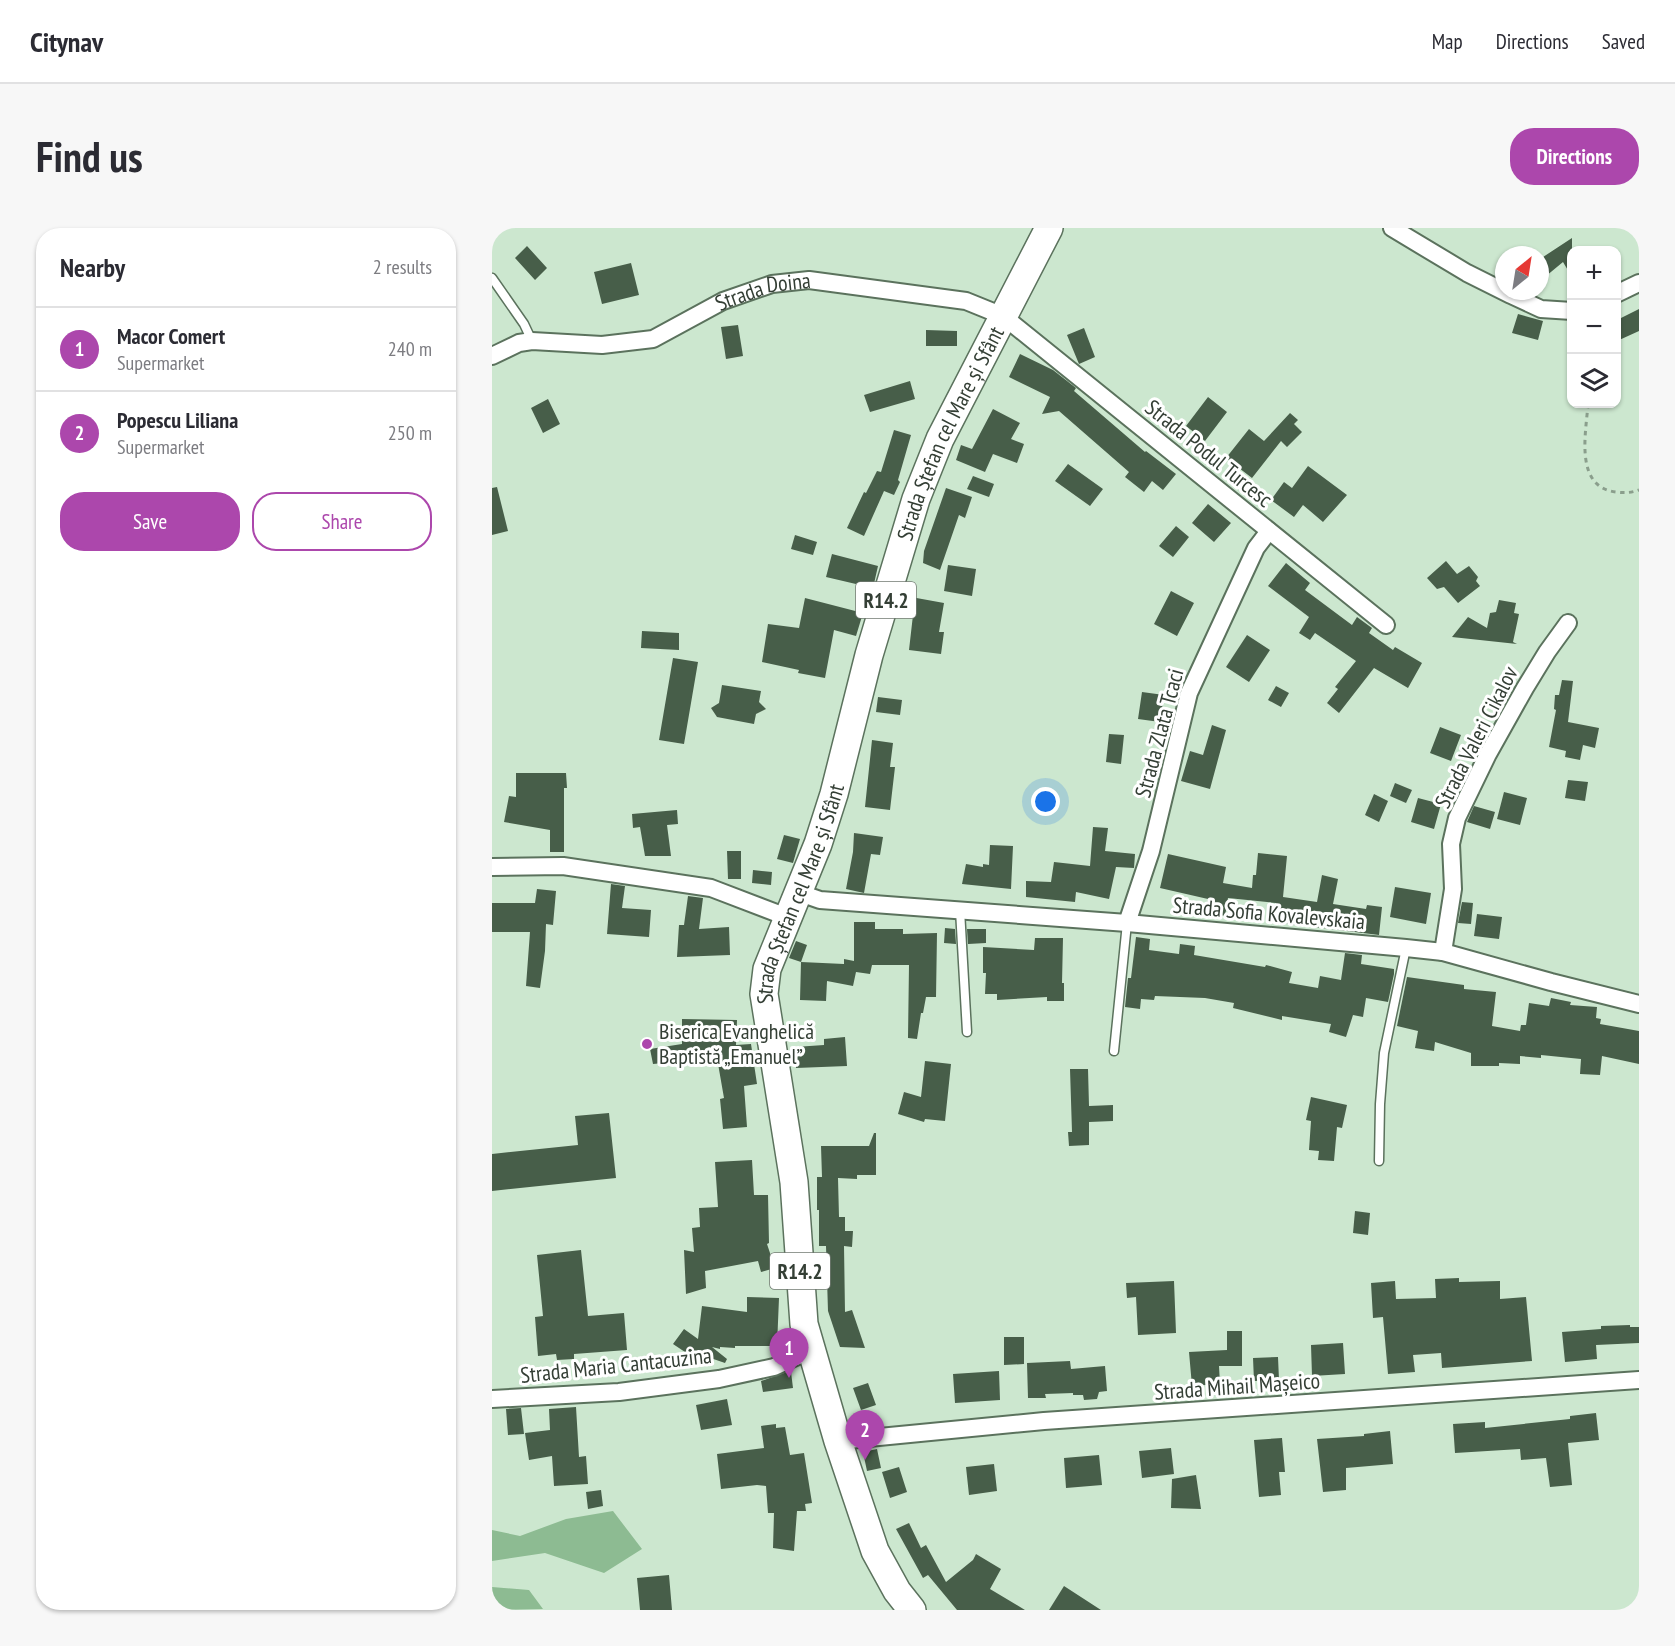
<!DOCTYPE html>
<meta charset="utf-8">
<style>
:root{--surface:#fff;--page:#f7f7f7;--text:#2b2b33;--muted:#7c7c81;--line:#e1e1e2;--accent:#ac47ac}
body{margin:0;font-family:"PT Sans Narrow",sans-serif;background:var(--page);color:var(--text)}
.controls{position:absolute;right:18px;top:18px;display:grid;overflow:hidden;border-radius:12px;box-shadow:0 2px 4px #0004}
.controls button{width:54px;height:54px;display:grid;place-items:center;padding:0;border:0;border-bottom:2px solid var(--line);background:var(--surface);color:var(--text);font:30px sans-serif}
.compass{position:absolute;left:1003px;top:18px;width:54px;height:54px;border-radius:50%;background:var(--surface);box-shadow:0 2px 4px #0004;rotate:30deg}
.you{position:absolute;left:554px;top:574px;width:21px;height:21px;margin:-15px;border:4px solid #fff;border-radius:50%;background:#1a73e8;box-shadow:0 0 0 9px #1a73e833}
.badge{display:grid;place-items:center;width:39px;height:39px;border-radius:50%;background:var(--accent);color:#fff;font-size:20px;font-weight:700}
.pin{position:absolute;translate:-50% -50px;filter:drop-shadow(0 2px 3px #0008)}
.pin::after{content:'';position:absolute;top:32px;width:21px;height:18px;background:inherit;clip-path:polygon(0 0,100% 0,50% 100%)}
.list{margin:0;padding:0;list-style:none}
h2{display:flex;justify-content:space-between;align-items:center;height:78px;margin:0;padding:0 24px;font-size:26px}
h2 small{font-size:20px;font-weight:400;color:var(--muted)}
.list li{display:grid;grid-template-columns:39px 1fr auto;gap:18px;align-items:center;box-sizing:border-box;height:84px;padding:0 24px;border-top:2px solid var(--line)}
.list b{display:block;font-size:22px;white-space:nowrap}
.list p{margin:0;font-size:20px;white-space:nowrap;color:var(--muted)}
.list em{font-size:20px;font-style:normal;color:var(--muted)}
.actions{display:flex;gap:12px;padding:18px 24px}
.actions a{flex:1;padding:14px 0;border:2px solid var(--accent);border-radius:24px;text-align:center;font-size:21px;color:var(--accent)}
.actions .main{background:var(--accent);color:#fff}
.icon{flex:none;width:33px;height:33px;fill:none;stroke:currentColor;stroke-width:2;stroke-linecap:round;stroke-linejoin:round}
.map{position:relative;flex:none;width:1147px;height:1382px;overflow:hidden;border-radius:24px}
header{display:flex;align-items:center;gap:36px;box-sizing:border-box;height:84px;padding:0 30px;background:var(--surface);border-bottom:2px solid var(--line)}
header strong{font-size:28px}
nav{display:flex;gap:33px;margin-inline-start:auto;font-size:21px}
.intro{display:flex;align-items:center;justify-content:space-between;box-sizing:border-box;height:144px;padding:0 36px}
h1{margin:0;font-size:42px}
.button{padding:15px 27px;border-radius:24px;background:var(--accent);color:#fff;font-size:21px;font-weight:700}
main{display:flex;gap:36px;padding:0 36px}
aside{flex:1;background:var(--surface);border-radius:24px;box-shadow:0 2px 4px #0004}
.map>svg:first-child{display:block}
.green{fill:#8dbb92}
.building{fill:#475e49}
.lines{fill:none;stroke-linecap:round;stroke-linejoin:round}
.lane-casing{stroke:#5b725d;stroke-width:11}
.street-casing{stroke:#5b725d;stroke-width:20}
.primary-casing{stroke:#5b725d;stroke-width:30}
.path{stroke:#8a9e8c;stroke-width:3;stroke-dasharray:4.5 4.5;stroke-linecap:butt}
.lane{stroke:#fff;stroke-width:8}
.street{stroke:#fff;stroke-width:16}
.primary{stroke:#fff;stroke-width:27}
.poi-dot{fill:#ac47ac;stroke:#fff;stroke-width:2}
.labels{text-anchor:middle;dominant-baseline:central;stroke-width:6;stroke-linejoin:round;paint-order:stroke}
.shield{fill:#fff;stroke:#717972;stroke-width:1.5}
.shield-label{font-size:21px;font-weight:bold;fill:#343f35}
.street-label{font-size:22px;fill:#343f35;stroke:#fff}
.poi-label{font-size:22px;fill:#343f35;stroke:#fff;text-anchor:start}
</style>
<header>
<strong>Citynav</strong>
<nav><a>Map</a><a>Directions</a><a>Saved</a></nav>
</header>
<div class="intro"><h1>Find us</h1><a class="button">Directions</a></div>
<main>
<aside>
<h2>Nearby<small>2 results</small></h2>
<ul class="list">
<li><span class="badge">1</span><div><b>Macor Comert</b><p>Supermarket</p></div><em>240 m</em></li>
<li><span class="badge">2</span><div><b>Popescu Liliana</b><p>Supermarket</p></div><em>250 m</em></li>
</ul>
<div class="actions"><a class="main">Save</a><a>Share</a></div>
</aside>
<div class="map">
<svg width="1147" height="1382" viewBox="0 0 1147 1382">
<rect width="100%" height="100%" fill="#cce7cf"/>
<path class="green" d="M 121,1283 L 150,1321 L 112,1345 L 53,1325 L 0,1333 L 0,1302 L 28,1308 L 74,1291 Z
M 0,1359 L 37,1362 L 51,1381 L 0,1382 Z"/>
<path class="building" d="M 1080,10 L 1080,49 L 1071,34 L 1048,53 L 1048,31 Z
M 35,18 L 55,40 L 43,52 L 23,30 Z
M 139,35 L 147,67 L 110,76 L 102,44 Z
M 1147,81 L 1147,103 L 1125,113 L 1125,92 Z
M 1026,86 L 1051,93 L 1046,112 L 1020,105 Z
M 246,97 L 251,128 L 234,131 L 229,99 Z
M 592,100 L 603,129 L 587,136 L 575,107 Z
M 434,102 L 465,103 L 465,118 L 434,118 Z
M 528,126 L 561,142 L 584,160 L 582,163 L 653,224 L 654,223 L 684,246 L 671,262 L 660,253 L 652,264 L 633,249 L 637,244 L 567,183 L 550,186 L 558,169 L 517,149 Z
M 418,153 L 423,171 L 378,184 L 372,167 Z
M 716,169 L 735,184 L 713,213 L 694,198 Z
M 56,171 L 68,196 L 51,205 L 39,180 Z
M 501,181 L 528,195 L 519,211 L 532,216 L 525,235 L 501,226 L 493,244 L 464,232 L 469,217 L 480,221 Z
M 798,185 L 806,192 L 802,196 L 810,204 L 795,219 L 789,213 L 760,250 L 734,230 L 757,201 L 772,213 Z
M 402,202 L 419,207 L 406,252 L 408,254 L 402,267 L 392,263 L 372,308 L 355,300 L 372,264 L 374,265 L 385,243 L 389,244 Z
M 576,236 L 611,261 L 598,278 L 563,253 Z
M 816,238 L 855,267 L 831,294 L 811,277 L 802,289 L 779,272 L 792,254 L 800,260 Z
M 481,248 L 502,256 L 497,269 L 475,261 Z
M 5,259 L 16,303 L 0,307 L 0,260 Z
M 454,260 L 480,269 L 473,290 L 467,287 L 448,342 L 431,335 L 432,323 Z
M 716,276 L 739,295 L 722,314 L 700,295 Z
M 684,298 L 697,309 L 681,329 L 667,318 Z
M 303,307 L 325,314 L 321,327 L 299,321 Z
M 340,326 L 386,338 L 381,360 L 334,349 Z
M 954,333 L 965,346 L 977,338 L 986,349 L 984,353 L 988,358 L 966,375 L 952,359 L 945,361 L 935,350 Z
M 794,335 L 818,355 L 813,362 L 860,397 L 865,389 L 880,400 L 877,405 L 901,422 L 903,419 L 930,435 L 916,460 L 882,440 L 847,485 L 835,475 L 846,461 L 843,459 L 864,433 L 823,405 L 818,412 L 807,405 L 817,389 L 776,358 Z
M 456,337 L 484,341 L 480,368 L 452,363 Z
M 679,363 L 702,375 L 685,408 L 662,396 Z
M 419,369 L 452,375 L 447,404 L 452,404 L 449,426 L 417,422 L 421,387 L 416,387 Z
M 313,370 L 371,385 L 364,408 L 342,402 L 333,450 L 306,445 L 307,442 L 270,434 L 276,396 L 307,400 Z
M 1007,372 L 1024,375 L 1022,385 L 1027,386 L 1021,414 L 1025,416 L 960,409 L 976,389 L 995,400 L 998,385 L 1004,384 Z
M 150,403 L 187,405 L 187,422 L 149,420 Z
M 755,407 L 778,422 L 757,454 L 734,439 Z
M 181,430 L 206,434 L 192,516 L 167,512 Z
M 1070,452 L 1081,453 L 1076,494 L 1107,500 L 1103,520 L 1091,517 L 1088,532 L 1073,529 L 1074,523 L 1057,519 L 1064,482 L 1062,481 L 1063,467 L 1067,467 Z
M 230,457 L 269,463 L 267,474 L 274,481 L 264,486 L 262,496 L 225,489 L 219,480 L 227,475 Z
M 784,458 L 797,465 L 789,479 L 776,472 Z
M 650,464 L 672,467 L 668,494 L 646,491 Z
M 386,469 L 410,472 L 408,487 L 384,484 Z
M 720,497 L 734,502 L 718,561 L 689,553 L 698,523 L 711,527 Z
M 948,499 L 969,507 L 959,533 L 938,525 Z
M 617,506 L 632,507 L 629,536 L 614,534 Z
M 380,512 L 401,515 L 398,539 L 403,539 L 398,582 L 373,579 Z
M 24,545 L 74,545 L 75,560 L 72,560 L 72,624 L 58,624 L 58,602 L 12,594 L 17,568 L 24,569 Z
M 1076,552 L 1096,554 L 1093,573 L 1073,570 Z
M 903,555 L 920,562 L 914,575 L 898,568 Z
M 1012,564 L 1035,570 L 1028,597 L 1005,591 Z
M 882,566 L 896,573 L 887,594 L 873,587 Z
M 926,570 L 949,576 L 942,601 L 919,594 Z
M 982,578 L 1003,584 L 998,601 L 975,594 Z
M 185,582 L 186,596 L 175,597 L 179,628 L 153,628 L 148,599 L 141,600 L 140,586 Z
M 601,599 L 616,600 L 613,623 L 643,626 L 642,640 L 624,639 L 617,671 L 584,664 L 583,674 L 534,669 L 534,653 L 559,654 L 562,634 L 598,638 Z
M 362,605 L 391,609 L 388,627 L 379,626 L 372,665 L 354,661 L 361,624 Z
M 292,607 L 308,611 L 301,635 L 285,631 Z
M 498,617 L 521,618 L 519,661 L 470,656 L 474,636 L 491,639 L 491,636 L 497,637 Z
M 235,623 L 249,623 L 249,651 L 236,651 Z
M 766,625 L 795,628 L 791,669 L 825,674 L 830,647 L 846,651 L 841,676 L 874,681 L 875,677 L 890,679 L 887,707 L 782,694 L 784,675 L 736,670 L 733,688 L 714,685 L 716,671 L 668,660 L 676,626 L 734,639 L 731,655 L 760,660 L 761,647 L 764,647 Z
M 261,642 L 280,644 L 279,657 L 260,655 Z
M 119,656 L 133,658 L 130,680 L 159,682 L 157,709 L 115,706 Z
M 903,659 L 939,665 L 934,696 L 898,689 Z
M 45,661 L 64,663 L 61,697 L 54,696 L 53,723 L 48,760 L 34,758 L 38,704 L 0,704 L 0,675 L 43,675 Z
M 196,668 L 211,670 L 207,701 L 237,699 L 238,727 L 185,729 L 187,697 L 192,697 Z
M 970,674 L 981,675 L 979,696 L 966,695 Z
M 985,686 L 1010,689 L 1007,711 L 982,708 Z
M 362,694 L 383,694 L 383,701 L 411,701 L 411,706 L 445,705 L 444,769 L 434,769 L 431,785 L 429,785 L 425,811 L 416,810 L 417,737 L 380,737 L 378,746 L 364,744 L 361,758 L 335,753 L 334,773 L 308,772 L 309,734 L 352,736 L 352,731 L 362,733 Z
M 453,700 L 463,701 L 464,716 L 452,715 Z
M 475,701 L 494,701 L 494,715 L 476,716 Z
M 644,709 L 658,711 L 657,722 L 687,726 L 688,716 L 703,718 L 702,727 L 773,739 L 774,737 L 800,744 L 797,755 L 826,760 L 828,748 L 849,752 L 853,725 L 870,727 L 869,736 L 902,741 L 902,746 L 896,774 L 874,770 L 871,789 L 861,787 L 854,809 L 837,804 L 839,796 L 790,788 L 790,792 L 741,780 L 742,775 L 713,770 L 663,768 L 662,772 L 649,771 L 648,781 L 633,779 L 636,750 L 639,750 Z
M 543,710 L 571,710 L 570,755 L 572,755 L 572,773 L 555,773 L 555,769 L 505,772 L 505,766 L 493,766 L 494,745 L 491,745 L 491,719 L 542,722 Z
M 304,713 L 315,717 L 309,734 L 297,730 Z
M 915,749 L 972,757 L 972,761 L 1004,764 L 1000,798 L 1028,803 L 1029,797 L 1034,797 L 1037,775 L 1057,778 L 1059,770 L 1079,774 L 1078,777 L 1105,779 L 1104,790 L 1109,791 L 1108,796 L 1147,803 L 1147,836 L 1110,828 L 1108,847 L 1088,846 L 1089,831 L 1049,827 L 1049,830 L 1028,828 L 1028,836 L 1007,835 L 1007,838 L 979,838 L 979,825 L 943,814 L 942,823 L 923,820 L 926,803 L 905,798 Z
M 190,791 L 245,792 L 244,817 L 259,816 L 265,856 L 252,858 L 255,899 L 231,901 L 228,871 L 232,870 L 225,830 L 161,836 L 158,821 L 190,816 Z
M 353,809 L 355,838 L 304,840 L 303,819 L 332,817 L 332,811 Z
M 433,833 L 459,836 L 453,893 L 433,891 L 432,894 L 406,886 L 412,864 L 429,869 Z
M 578,841 L 596,841 L 597,878 L 621,877 L 621,893 L 597,894 L 597,917 L 577,918 L 576,904 L 580,904 Z
M 819,869 L 855,877 L 850,900 L 845,899 L 842,933 L 826,932 L 827,923 L 817,922 L 819,893 L 814,892 Z
M 117,885 L 124,950 L 0,963 L 0,926 L 86,917 L 83,888 Z
M 382,905 L 384,905 L 384,947 L 365,947 L 365,951 L 346,950 L 347,989 L 353,989 L 353,1003 L 361,1003 L 360,1019 L 352,1018 L 353,1084 L 360,1082 L 373,1120 L 348,1119 L 336,1083 L 334,1018 L 327,1018 L 327,982 L 325,982 L 325,949 L 330,949 L 329,918 L 377,918 Z
M 260,932 L 262,967 L 276,967 L 277,1015 L 275,1016 L 283,1040 L 269,1044 L 266,1033 L 213,1043 L 214,1060 L 194,1066 L 192,1022 L 202,1024 L 200,1000 L 208,999 L 207,980 L 226,979 L 223,934 Z
M 863,983 L 878,985 L 876,1007 L 861,1005 Z
M 89,1022 L 96,1088 L 132,1085 L 135,1122 L 82,1126 L 82,1131 L 65,1132 L 64,1126 L 46,1128 L 43,1089 L 51,1088 L 45,1027 Z
M 967,1050 L 967,1054 L 1008,1053 L 1008,1071 L 1034,1069 L 1040,1133 L 950,1140 L 949,1125 L 921,1127 L 923,1144 L 896,1146 L 891,1089 L 881,1090 L 879,1055 L 903,1053 L 904,1071 L 944,1070 L 943,1051 Z
M 682,1053 L 684,1105 L 646,1107 L 644,1069 L 635,1070 L 634,1055 Z
M 255,1069 L 287,1070 L 285,1118 L 243,1118 L 243,1120 L 228,1119 L 228,1121 L 220,1119 L 235,1131 L 233,1135 L 198,1123 L 196,1126 L 181,1116 L 192,1101 L 206,1111 L 210,1078 L 255,1084 Z
M 1138,1097 L 1138,1099 L 1147,1099 L 1147,1115 L 1104,1117 L 1105,1131 L 1073,1134 L 1070,1104 L 1109,1101 L 1109,1098 Z
M 735,1103 L 750,1103 L 750,1138 L 727,1138 L 728,1156 L 700,1158 L 697,1124 L 735,1122 Z
M 512,1109 L 532,1109 L 532,1136 L 512,1137 Z
M 851,1115 L 853,1146 L 820,1148 L 819,1117 Z
M 786,1129 L 787,1152 L 762,1153 L 761,1130 Z
M 578,1133 L 579,1141 L 613,1138 L 615,1163 L 607,1164 L 605,1171 L 592,1172 L 591,1167 L 581,1167 L 581,1165 L 553,1166 L 554,1170 L 536,1170 L 535,1135 Z
M 507,1143 L 508,1172 L 463,1175 L 461,1146 Z
M 295,1144 L 299,1144 L 301,1160 L 271,1164 L 269,1153 Z
M 376,1155 L 384,1177 L 369,1182 L 361,1160 Z
M 235,1171 L 240,1197 L 209,1202 L 204,1177 Z
M 84,1179 L 87,1229 L 94,1228 L 96,1256 L 62,1258 L 60,1228 L 37,1232 L 33,1205 L 58,1202 L 57,1181 Z
M 29,1180 L 32,1206 L 16,1207 L 14,1181 Z
M 1104,1185 L 1107,1212 L 1076,1215 L 1080,1257 L 1058,1259 L 1054,1230 L 1029,1232 L 1028,1221 L 963,1225 L 961,1196 L 993,1194 L 993,1200 L 1078,1191 L 1078,1188 Z
M 284,1196 L 284,1200 L 293,1199 L 298,1227 L 312,1225 L 320,1275 L 313,1276 L 314,1283 L 305,1283 L 302,1323 L 281,1320 L 282,1285 L 276,1285 L 274,1258 L 265,1257 L 229,1261 L 225,1226 L 272,1220 L 269,1198 Z
M 898,1203 L 901,1236 L 854,1240 L 854,1262 L 831,1264 L 825,1211 L 872,1208 L 872,1206 Z
M 790,1210 L 793,1244 L 787,1244 L 789,1267 L 767,1269 L 762,1212 Z
M 679,1220 L 682,1246 L 650,1250 L 647,1223 Z
M 385,1221 L 389,1240 L 375,1243 L 371,1224 Z
M 607,1227 L 610,1257 L 574,1260 L 572,1230 Z
M 502,1236 L 505,1263 L 477,1267 L 474,1239 Z
M 407,1239 L 415,1264 L 398,1270 L 390,1244 Z
M 704,1247 L 709,1281 L 679,1280 L 680,1251 Z
M 109,1262 L 111,1278 L 96,1281 L 94,1264 Z
M 417,1295 L 429,1320 L 434,1317 L 454,1354 L 481,1332 L 484,1326 L 509,1341 L 498,1361 L 533,1382 L 465,1382 L 436,1347 L 431,1350 L 404,1301 Z
M 177,1347 L 180,1382 L 148,1382 L 145,1350 Z
M 572,1358 L 609,1382 L 557,1382 Z"/>
<g class="lines">
<g class="lane-casing">
<path id="lane" d="M 0,50 L 32,96 L 40,113
M 468,682 L 475,804
M 622,823 L 635,695
M 887,933 L 888,876 L 892,825 L 914,720"/>
</g>
<g class="street-casing">
<g id="street">
<path d="M 900,0 L 975,45 L 1019,67 L 1049,81 L 1080,83"/>
<path d="M 1124,66 L 1147,55"/>
<path id="s1" d="M 0,128 L 27,115 L 40,113 L 110,117 L 161,111 L 231,73 L 280,56 L 317,52 L 474,73 L 511,88 L 894,397"/>
<path d="M 0,639 L 71,638 L 219,660 L 295,689"/>
<path d="M 305,664 L 328,672 L 635,695 L 914,720 L 951,724 L 1059,754 L 1147,776"/>
<path d="M 635,695 L 659,623 L 697,465 L 764,320 L 777,303"/>
<path d="M 951,724 L 961,661 L 959,616 L 965,590 L 996,526 L 1033,460 L 1055,424 L 1076,395"/>
<path d="M 0,1171 L 127,1164 L 227,1151 L 282,1139 L 319,1122"/>
<path d="M 346,1213 L 552,1193 L 1147,1152"/>
</g>
</g>
<g class="primary-casing">
<g id="primary">
<path id="s2" d="M 420,1382 L 405,1363 L 383,1323 L 346,1213 L 312,1096 L 302,954 L 272,766 L 275,741 L 326,616 L 342,566 L 377,427 L 424,271 L 448,211 L 557,0"/>
</g>
</g>
<path class="path" d="M 1096,176 C 1094,205 1082,259 1124,264 C 1133,265 1138,265 1147,262"/>
<use href="#lane" class="lane"/>
<use href="#street" class="street"/>
<use href="#primary" class="primary"/>
</g>
<circle class="poi-dot" cx="155" cy="816" r="6"/>
<g class="labels">
<g class="shield">
<rect x="364" y="354" width="60" height="36" rx="4.5"/>
<rect x="278" y="1025" width="60" height="36" rx="4.5"/>
</g>
<g class="shield-label">
<text x="394" y="372">R14.2</text>
<text x="308" y="1043">R14.2</text>
</g>
<g class="street-label">
<text stroke="none"><textPath href="#s1" startOffset="286">Strada Doina</textPath></text>
<text stroke="none"><textPath href="#s2" startOffset="1233">Strada Ștefan cel Mare și Sfânt</textPath></text>
<text transform="translate(717 225) rotate(39)">Strada Podul Turcesc</text>
<text transform="translate(667 505) rotate(-75)">Strada Zlata Tcaci</text>
<text transform="translate(984 509) rotate(-63)">Strada Valeri Cikalov</text>
<text stroke="none"><textPath href="#s2" startOffset="747">Strada Ștefan cel Mare și Sfânt</textPath></text>
<text transform="translate(777 685) rotate(5)">Strada Sofia Kovalevskaia</text>
<text transform="translate(124 1137) rotate(-6)">Strada Maria Cantacuzina</text>
<text transform="translate(745 1158) rotate(-4)">Strada Mihail Mașeico</text>
</g>
<g class="poi-label">
<text x="167" y="803">Biserica Evanghelică<tspan x="167" dy="25">Baptistă „Emanuel”</tspan></text>
</g>
</g>
</svg>
<div class="controls">
<button>+</button>
<button>−</button>
<button><svg class="icon" aria-label="layers" viewBox="0 0 24 24"><path d="M12 4l9 5-9 5-9-5zM3 14l9 5 9-5"/></svg></button>
</div>
<svg class="compass" viewBox="-18 -18 36 36"><path d="M0-13l5 13h-10z" fill="#e53935"/><path d="M0 13l5-13h-10z" fill="#7c7c81"/></svg>
<div class="you"></div>
<div class="pin badge" style="left:297px;top:1150px">1</div>
<div class="pin badge" style="left:373px;top:1232px">2</div>
</div>
</main>
